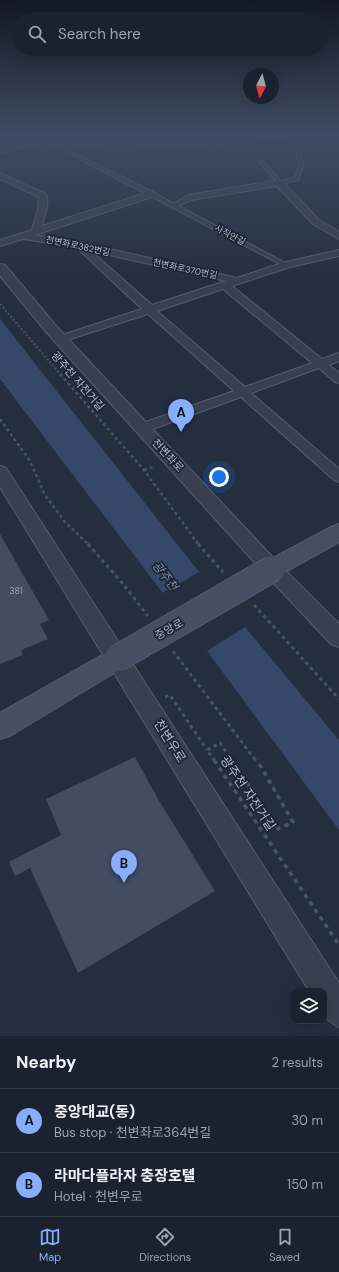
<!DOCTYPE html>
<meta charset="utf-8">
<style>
:root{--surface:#1a222f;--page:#272f3b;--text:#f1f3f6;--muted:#9fa4aa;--line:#383f4b;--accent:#87adfc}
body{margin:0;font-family:"DM Sans","Noto Sans KR",sans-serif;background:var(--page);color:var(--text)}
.controls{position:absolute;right:12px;bottom:12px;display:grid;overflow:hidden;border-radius:8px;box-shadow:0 4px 16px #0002}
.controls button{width:36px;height:36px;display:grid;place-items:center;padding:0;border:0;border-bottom:1px solid var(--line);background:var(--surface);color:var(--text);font:20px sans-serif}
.compass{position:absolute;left:243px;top:68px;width:36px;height:36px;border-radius:50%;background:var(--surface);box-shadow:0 4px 16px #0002;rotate:186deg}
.you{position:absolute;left:219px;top:477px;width:14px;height:14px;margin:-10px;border:3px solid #fff;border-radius:50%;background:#1a73e8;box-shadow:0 0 0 6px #1a73e833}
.badge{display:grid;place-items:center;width:26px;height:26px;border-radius:50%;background:var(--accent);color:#111;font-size:13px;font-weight:700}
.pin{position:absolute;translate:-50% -33px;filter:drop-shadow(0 1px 2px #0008)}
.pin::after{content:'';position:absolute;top:21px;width:14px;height:12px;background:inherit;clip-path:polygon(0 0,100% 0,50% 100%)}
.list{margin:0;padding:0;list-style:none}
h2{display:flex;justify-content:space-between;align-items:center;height:52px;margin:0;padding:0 16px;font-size:17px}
h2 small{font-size:13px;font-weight:400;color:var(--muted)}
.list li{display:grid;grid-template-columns:26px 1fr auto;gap:12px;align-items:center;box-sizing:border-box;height:64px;padding:0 16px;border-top:1px solid var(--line)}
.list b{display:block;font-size:15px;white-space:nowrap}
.list p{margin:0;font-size:13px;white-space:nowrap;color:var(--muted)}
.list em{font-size:13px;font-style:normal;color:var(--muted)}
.icon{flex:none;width:22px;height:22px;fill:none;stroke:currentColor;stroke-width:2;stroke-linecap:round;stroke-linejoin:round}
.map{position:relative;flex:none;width:339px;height:1036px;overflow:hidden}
.search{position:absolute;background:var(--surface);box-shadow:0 4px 16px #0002;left:12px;right:12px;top:12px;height:44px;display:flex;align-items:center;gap:10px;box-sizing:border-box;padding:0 14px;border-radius:22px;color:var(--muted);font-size:15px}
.sheet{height:180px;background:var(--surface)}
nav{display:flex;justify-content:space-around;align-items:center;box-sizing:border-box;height:56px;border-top:1px solid var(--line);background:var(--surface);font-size:11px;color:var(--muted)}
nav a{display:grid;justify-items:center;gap:2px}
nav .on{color:var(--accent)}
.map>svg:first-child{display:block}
.water{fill:#364867}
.pier{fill:#232e3f}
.building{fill:#424d62}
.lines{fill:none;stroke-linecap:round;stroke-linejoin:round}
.service-casing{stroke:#555e6d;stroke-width:2}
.minor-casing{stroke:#555e6d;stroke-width:2}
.tertiary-casing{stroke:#555e6d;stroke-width:2}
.secondary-casing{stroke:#555e6d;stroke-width:2}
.path-far3{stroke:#43595d;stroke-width:2;stroke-dasharray:2 2;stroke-linecap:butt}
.path-far2{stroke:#43595d;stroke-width:2.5;stroke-dasharray:3 3;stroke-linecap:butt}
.path-far1{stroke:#43595d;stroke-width:3;stroke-dasharray:3.5 3.5;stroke-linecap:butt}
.path{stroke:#43595d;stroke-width:3.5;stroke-dasharray:4.5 4.5;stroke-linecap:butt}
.service{fill:#37404f;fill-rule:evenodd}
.minor{fill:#37404f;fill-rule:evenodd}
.tertiary{fill:#37404f;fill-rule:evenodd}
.secondary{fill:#454e62;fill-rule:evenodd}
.secondary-bridge-casing{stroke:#555e6d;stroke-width:28;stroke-linecap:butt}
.secondary-bridge{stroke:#454e62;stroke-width:26}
.labels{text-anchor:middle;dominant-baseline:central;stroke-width:3.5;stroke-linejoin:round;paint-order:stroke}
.far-street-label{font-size:9px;fill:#b4bbca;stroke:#1c2534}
.number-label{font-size:9px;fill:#98a0b0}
.street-label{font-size:11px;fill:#b4bbca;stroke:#1c2534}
.water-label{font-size:12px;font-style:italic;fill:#7a8fb2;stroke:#1c2534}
.near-street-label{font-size:13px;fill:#b4bbca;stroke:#1c2534}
</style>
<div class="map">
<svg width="339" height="1036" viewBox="0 0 339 1036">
<rect width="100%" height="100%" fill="#232e3f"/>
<path class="water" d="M 0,319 L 196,568 L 339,740 L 339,830 L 213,659 L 0,379 Z"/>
<path class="pier" d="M 201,571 L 247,626 L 205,652 L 161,594 Z"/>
<path class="building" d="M 0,534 L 49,620 L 40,624 L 48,639 L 21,650 L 23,655 L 0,664 Z
M 135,757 L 158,799 L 215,891 L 78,973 L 30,868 L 15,876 L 9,862 L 61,835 L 46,799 Z"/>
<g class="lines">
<g class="service-casing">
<path id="service" d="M 34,135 L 38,135 L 61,146 L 120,139 L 158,145 L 202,142 L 200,139 L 203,138 L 206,144 L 158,147 L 120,141 L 64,148 L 154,193 L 289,265 L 284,266 Z
M 288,135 L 302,135 L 304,140 L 301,153 L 303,167 L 298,180 L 279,184 L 259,162 L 263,161 L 280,181 L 294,178 L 299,167 L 297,153 L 300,140 L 298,135 L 220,144 L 218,143 Z"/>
</g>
<g class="minor-casing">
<path id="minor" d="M 44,137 L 48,139 L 47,141 L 0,153 L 0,149 Z
M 0,173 L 46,194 C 50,203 44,217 42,226 L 149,192 L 152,191 L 156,194 L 155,196 L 35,235 L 79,242 L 237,278 L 282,263 L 339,250 L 339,256 L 290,267 L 232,286 L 322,359 L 339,353 L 339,361 L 329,365 L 339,373 L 339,383 L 335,382 L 319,368 L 251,393 L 339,469 L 339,482 L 334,480 L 241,397 L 147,431 L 137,431 L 135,428 L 137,425 L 234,391 L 148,314 L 64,341 L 56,341 L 54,339 L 56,337 L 142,309 L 76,247 L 23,239 L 0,246 L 0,240 L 32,230 L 38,209 L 39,197 L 0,179 ZM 91,251 L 226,281 L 152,305 ZM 223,289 L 312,363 L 245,387 L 157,311 Z
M 279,180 L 282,181 L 319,220 L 339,232 L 339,239 L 313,224 L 277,186 L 191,200 L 175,208 L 171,205 L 189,195 Z"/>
</g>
<g class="tertiary-casing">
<path id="tertiary" d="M 0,264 L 5,265 L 57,327 L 279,564 L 339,624 L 339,647 L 331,644 L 265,574 L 47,333 L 0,276 Z
M 0,466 L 6,468 L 339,983 L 339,1027 C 319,1018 324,1010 324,991 L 309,991 L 0,487 Z"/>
</g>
<g class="secondary-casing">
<path id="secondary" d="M 339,524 L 339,542 L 280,575 L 272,578 L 264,575 L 260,569 L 264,563 L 331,527 Z
M 118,648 L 127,651 L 131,658 L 127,665 L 10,736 L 0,739 L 0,713 L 109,651 Z"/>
</g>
<path class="path-far3" d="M 0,304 L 61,375"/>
<path class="path-far2" d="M 60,374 L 144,470 L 199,545
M 0,419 L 30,461 L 45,495 L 65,522 L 89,545
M 144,470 L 153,467 L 155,469"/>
<path class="path-far1" d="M 88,544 L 123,584 L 148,616
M 198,544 L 223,572
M 254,605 L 339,699
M 173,651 L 256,761
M 165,697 L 170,695 L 207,750
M 215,761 L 207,750 L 220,743 L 232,761"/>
<path class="path" d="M 214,760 L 339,945
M 232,760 L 278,829 L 293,822 L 261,767 L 256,760"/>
<use href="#service" class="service"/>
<use href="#minor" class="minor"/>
<use href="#tertiary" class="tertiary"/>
<use href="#secondary" class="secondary"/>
<g class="secondary-bridge-casing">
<path id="secondary-bridge" d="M 118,658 L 272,569"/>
</g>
<use href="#secondary-bridge" class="secondary-bridge"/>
</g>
<linearGradient id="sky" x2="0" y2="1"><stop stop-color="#131923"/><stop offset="0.48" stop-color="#3f4c63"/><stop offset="1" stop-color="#3f4c63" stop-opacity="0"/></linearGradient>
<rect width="339" height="280" fill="url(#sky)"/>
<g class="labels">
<g class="far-street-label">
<text transform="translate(230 235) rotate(28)">사직안길</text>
<text transform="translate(78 246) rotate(12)">천변좌로382번길</text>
<text transform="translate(185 269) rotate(12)">천변좌로370번길</text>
</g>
<g class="number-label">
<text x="16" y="591">381</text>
</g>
<g class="street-label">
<text transform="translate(78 381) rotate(49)">광주천 자전거길</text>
<text transform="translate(168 455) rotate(47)">천변좌로</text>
<text transform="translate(169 629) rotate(-30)">중앙로</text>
</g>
<g class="water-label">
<text transform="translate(165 576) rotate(52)">광주천</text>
</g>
<g class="near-street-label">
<text transform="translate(170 741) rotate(58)">천변우로</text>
<text transform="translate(248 793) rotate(56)">광주천 자전거길</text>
</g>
</g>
</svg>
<div class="controls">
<button><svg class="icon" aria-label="layers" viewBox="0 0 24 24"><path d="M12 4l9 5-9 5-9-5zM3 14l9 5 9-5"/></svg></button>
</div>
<svg class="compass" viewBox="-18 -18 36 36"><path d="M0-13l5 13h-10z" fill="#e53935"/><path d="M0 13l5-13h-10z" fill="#9fa4aa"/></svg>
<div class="you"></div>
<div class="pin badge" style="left:181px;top:432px">A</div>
<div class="pin badge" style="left:124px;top:883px">B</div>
<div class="search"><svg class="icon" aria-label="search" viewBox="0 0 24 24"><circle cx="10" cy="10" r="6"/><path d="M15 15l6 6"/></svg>Search here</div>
</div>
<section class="sheet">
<h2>Nearby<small>2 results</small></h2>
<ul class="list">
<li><span class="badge">A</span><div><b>중앙대교(동)</b><p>Bus stop · 천변좌로364번길</p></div><em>30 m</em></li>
<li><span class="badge">B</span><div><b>라마다플라자 충장호텔</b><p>Hotel · 천변우로</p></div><em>150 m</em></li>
</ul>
</section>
<nav>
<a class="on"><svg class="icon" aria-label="map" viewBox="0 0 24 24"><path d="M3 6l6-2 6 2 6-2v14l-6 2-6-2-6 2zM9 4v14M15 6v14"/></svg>Map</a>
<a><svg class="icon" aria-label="directions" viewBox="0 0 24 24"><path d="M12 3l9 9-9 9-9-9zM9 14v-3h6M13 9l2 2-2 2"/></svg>Directions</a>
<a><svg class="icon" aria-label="saved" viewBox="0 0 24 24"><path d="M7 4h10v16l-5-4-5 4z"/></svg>Saved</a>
</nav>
